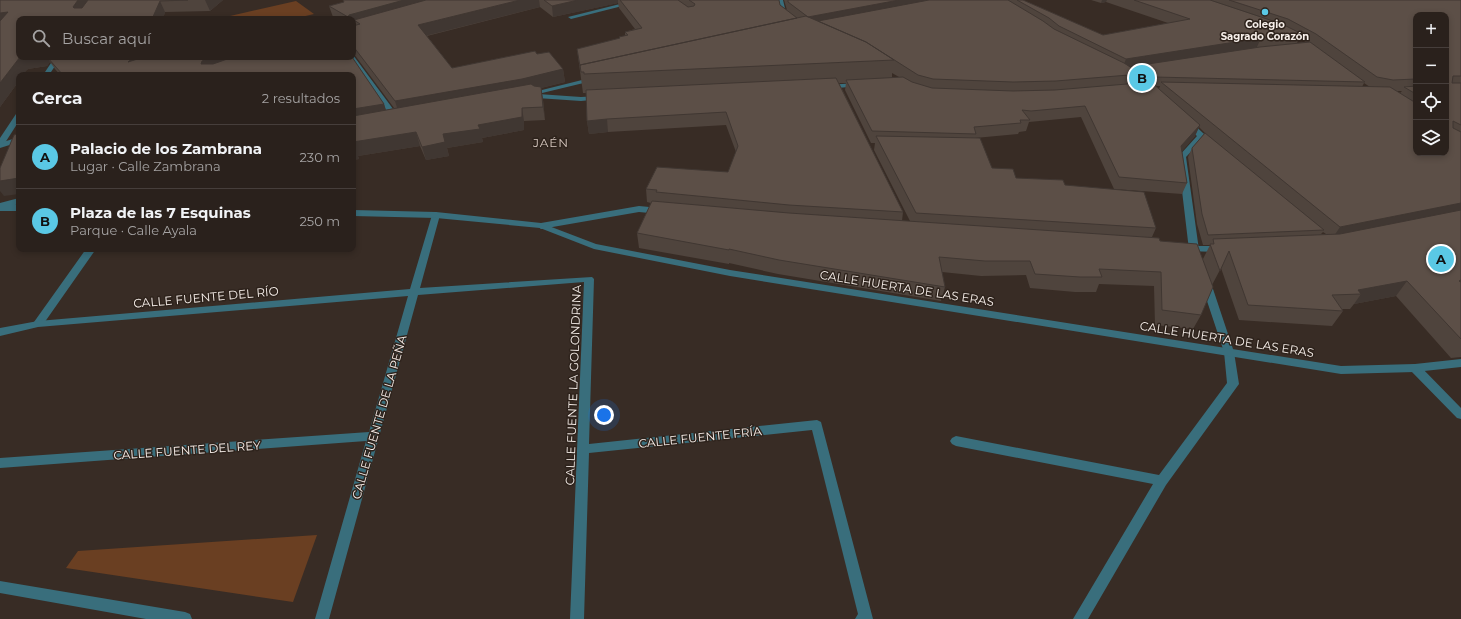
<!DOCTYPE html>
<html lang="es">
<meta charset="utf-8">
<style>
:root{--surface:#2a211c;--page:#322925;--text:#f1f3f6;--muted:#a5a3a3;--line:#463e3b;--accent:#5ac8e5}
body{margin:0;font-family:Montserrat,sans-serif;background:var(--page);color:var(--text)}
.controls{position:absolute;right:12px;top:12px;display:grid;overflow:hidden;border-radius:8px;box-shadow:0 2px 6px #0003}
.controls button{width:36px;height:36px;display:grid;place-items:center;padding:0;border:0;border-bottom:1px solid var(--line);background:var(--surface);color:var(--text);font:20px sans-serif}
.you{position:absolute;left:604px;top:415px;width:14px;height:14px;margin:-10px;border:3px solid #fff;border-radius:50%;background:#1a73e8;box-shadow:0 0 0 6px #1a73e833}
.badge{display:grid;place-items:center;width:26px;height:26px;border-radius:50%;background:var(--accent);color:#111;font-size:13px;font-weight:700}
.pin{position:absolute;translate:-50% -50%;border:2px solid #fff;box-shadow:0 1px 4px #0006}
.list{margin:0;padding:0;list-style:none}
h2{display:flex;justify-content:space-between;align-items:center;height:52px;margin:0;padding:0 16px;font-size:17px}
h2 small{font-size:13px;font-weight:400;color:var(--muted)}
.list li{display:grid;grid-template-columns:26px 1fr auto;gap:12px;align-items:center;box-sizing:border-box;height:64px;padding:0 16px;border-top:1px solid var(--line)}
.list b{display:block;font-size:15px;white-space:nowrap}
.list p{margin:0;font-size:13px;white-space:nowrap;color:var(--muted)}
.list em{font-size:13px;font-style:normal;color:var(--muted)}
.icon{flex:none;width:22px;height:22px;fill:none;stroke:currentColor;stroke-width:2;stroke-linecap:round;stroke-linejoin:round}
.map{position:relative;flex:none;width:1461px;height:619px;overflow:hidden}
.search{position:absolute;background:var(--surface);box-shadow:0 2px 6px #0003;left:16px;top:16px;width:340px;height:44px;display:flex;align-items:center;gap:10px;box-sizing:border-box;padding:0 14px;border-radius:8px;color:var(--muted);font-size:15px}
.panel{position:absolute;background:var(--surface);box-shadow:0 2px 6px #0003;left:16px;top:72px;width:340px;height:180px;border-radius:8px}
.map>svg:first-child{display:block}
.green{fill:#6a3f22}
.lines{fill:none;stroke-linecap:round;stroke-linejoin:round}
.pedestrian{fill:#396e7c;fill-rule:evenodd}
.minor{fill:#396e7c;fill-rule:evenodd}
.tertiary{fill:#396e7c;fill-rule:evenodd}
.wall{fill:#4f443d;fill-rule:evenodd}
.shaded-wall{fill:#403732}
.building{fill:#5c4f47;stroke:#403732}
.poi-dot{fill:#5ac8e5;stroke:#2e231c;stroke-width:1.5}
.labels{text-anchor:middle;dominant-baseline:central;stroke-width:3;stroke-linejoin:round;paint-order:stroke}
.far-poi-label{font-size:10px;font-weight:bold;fill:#f7efea;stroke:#2e231c}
.far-quarter-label{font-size:12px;letter-spacing:1px;fill:#d8c9c0;stroke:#2e231c}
.street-label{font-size:12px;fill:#f7efea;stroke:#2e231c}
</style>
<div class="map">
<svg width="1461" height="619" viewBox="0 0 1461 619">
<rect width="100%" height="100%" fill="#382c25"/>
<path class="green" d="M 296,1 L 314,14 L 293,19 L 217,19 Z
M 317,535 L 293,602 L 66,568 L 78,551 Z"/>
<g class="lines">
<path class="pedestrian" d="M 1184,121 L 1190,121 L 1216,145 L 1215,147 L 1209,147 L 1202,140 L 1186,157 L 1199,250 L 1194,253 L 1189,250 L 1178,157 L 1197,136 L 1184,125 Z
M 86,249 L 96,249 L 42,326 L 34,326 L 33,324 L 34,322 Z"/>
<path class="minor" d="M 636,0 L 646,0 L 571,19 L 568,17 Z
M 777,0 L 783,0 L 787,17 L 783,17 L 780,15 Z
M 353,55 L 399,117 L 399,121 L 393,121 L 349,57 L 353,57 Z
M 55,57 L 61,57 L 49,75 L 43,75 Z
M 594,77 L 596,78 L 596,80 L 538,94 L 581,97 L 599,96 L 603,98 L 601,99 L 581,101 L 537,98 L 535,97 L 534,95 L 529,96 L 526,94 Z
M 858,83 L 860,84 L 860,86 L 826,89 L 823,87 L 826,85 Z
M 16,114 L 19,114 L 19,121 L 3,146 L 0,146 L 0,138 Z
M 19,198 L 19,204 L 0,209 L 0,203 Z
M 639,206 L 660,208 L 664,211 L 660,214 L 639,212 L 541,229 L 537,226 L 541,223 Z
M 436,212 L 440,215 L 420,288 L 592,277 L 594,279 L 589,444 L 817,420 L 821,422 L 873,619 L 855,619 L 858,614 L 812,430 L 589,453 L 584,619 L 570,619 L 584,282 L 418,295 L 329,619 L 315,619 L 366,441 L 0,468 L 0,458 L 369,432 L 408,296 L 38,327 L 0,336 L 0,328 L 38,321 L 410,289 L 432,215 Z
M 1186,246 L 1220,246 L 1225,249 L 1220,252 L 1183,251 L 1181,249 Z
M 1206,280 L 1211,283 L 1234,352 L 1239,384 L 1166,485 L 1088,619 L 1073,619 L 1153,484 L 956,446 L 952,444 L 950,441 L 952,438 L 956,436 L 1159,475 L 1227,383 L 1224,352 L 1201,283 Z
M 1415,364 L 1419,365 L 1461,408 L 1461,419 L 1457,418 L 1411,371 L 1410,368 L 1411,365 Z
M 0,581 L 185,612 L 190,614 L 192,619 L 146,619 L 0,593 Z"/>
<path class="tertiary" d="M 19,137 L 19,142 L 0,148 L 0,143 Z
M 0,205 L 19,205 L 19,211 L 0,211 Z
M 353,210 L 436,212 L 541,223 L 596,244 L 730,270 L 1341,366 L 1415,364 L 1461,359 L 1461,367 L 1415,372 L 1341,374 L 730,276 L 594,249 L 540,228 L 436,218 L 353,216 Z"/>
</g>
<path class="wall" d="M 0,0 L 223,0 L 210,11 L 165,12 L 163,19 L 19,19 L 19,57 L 352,57 L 384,104 L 386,110 L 394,108 L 354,54 L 353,54 L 353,19 L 336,19 L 333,17 L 329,6 L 344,2 L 343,0 L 779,0 L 780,5 L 787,10 L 784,0 L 1023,0 L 1103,35 L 1168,23 L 1106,2 L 1101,3 L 1091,0 L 1461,0 L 1461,357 L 1451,358 L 1396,296 L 1354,304 L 1350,309 L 1342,309 L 1343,311 L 1332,326 L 1239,320 L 1221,268 L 1212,285 L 1201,315 L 1193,329 L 1155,325 L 1154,286 L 1099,284 L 1096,292 L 1075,292 L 1030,288 L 1026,275 L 981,276 L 942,272 L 945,287 L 941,301 L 778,274 L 729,263 L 729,264 L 639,248 L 637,233 L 651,203 L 647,202 L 646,189 L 728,172 L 736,152 L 726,125 L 608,132 L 589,134 L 587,121 L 586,93 L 583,93 L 577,49 L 619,39 L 619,37 L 625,36 L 625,32 L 635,29 L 619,8 L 618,3 L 553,17 L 540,7 L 427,36 L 452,68 L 537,54 L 563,69 L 565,82 L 541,88 L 543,100 L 545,120 L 524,121 L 524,130 L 482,138 L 483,142 L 447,148 L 449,156 L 426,160 L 420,146 L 358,156 L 359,159 L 353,160 L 353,75 L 60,75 L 55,69 L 50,62 L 47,66 L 28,69 L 19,75 L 19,81 L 0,107 ZM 1416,15 L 1446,153 L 1416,153 ZM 1299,39 L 1306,42 L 1297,43 ZM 892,73 L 899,77 L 892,77 ZM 1139,79 L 1145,82 L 1138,83 ZM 839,83 L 846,83 L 845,90 L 871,143 L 875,143 L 874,150 L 910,221 L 902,221 L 903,212 ZM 1364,83 L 1370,87 L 1362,87 ZM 1155,86 L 1160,86 L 1159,89 ZM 1396,91 L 1402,91 L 1400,93 ZM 1081,117 L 1114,189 L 1182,194 L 1187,183 L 1182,151 L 1195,136 L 1199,127 L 1205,133 L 1192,148 L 1188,157 L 1197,224 L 1203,245 L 1210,245 L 1203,259 L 1152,237 L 1156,228 L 1065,185 L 1016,178 L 992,168 L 975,138 L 1018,134 L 1019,132 L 1026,131 L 1029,122 ZM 1323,232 L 1326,234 L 1321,234 Z"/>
<path class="shaded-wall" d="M 78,0 L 92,0 L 80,18 L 74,8 L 73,7 Z
M 205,0 L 223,0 L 210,11 Z
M 404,0 L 449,0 L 354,20 L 356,26 L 353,26 L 353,19 L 348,19 L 348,17 L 349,15 Z
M 520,0 L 539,0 L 540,7 L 421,37 L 418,25 Z
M 578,0 L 618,0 L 618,3 L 553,17 L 552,6 Z
M 899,0 L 959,0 L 817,27 L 808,17 Z
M 1102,0 L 1107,0 L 1106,2 L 1101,3 Z
M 160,1 L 165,12 L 163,19 L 152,19 Z
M 8,12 L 0,25 L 0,13 Z
M 1261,38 L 1256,49 L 1135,66 L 1135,67 L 1122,69 L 1126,59 Z
M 20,57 L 47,57 L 50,62 L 47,66 L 28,69 L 23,75 L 19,75 L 19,81 L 0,107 L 0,83 Z
M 134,57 L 146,57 L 128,62 Z
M 214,57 L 255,57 L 208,74 L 201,64 L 202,61 Z
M 563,69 L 565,82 L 541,88 L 543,100 L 545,120 L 543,107 L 399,114 L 395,101 Z
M 384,104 L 388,117 L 353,123 L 353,109 Z
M 522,108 L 524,121 L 524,130 L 482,138 L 483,142 L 447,148 L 449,156 L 426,160 L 422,147 L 443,134 Z
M 607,119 L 608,132 L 589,134 L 587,121 Z
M 1200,125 L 1195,136 L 1177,157 L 1181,146 Z
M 416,132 L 420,146 L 358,156 L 359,159 L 353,160 L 353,142 Z
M 19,178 L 19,194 L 4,196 L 0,191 L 0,181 Z
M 1461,203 L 1461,214 L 1332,239 L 1340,227 Z
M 1407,281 L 1396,296 L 1354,304 L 1361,294 L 1358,290 Z"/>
<path class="building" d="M 0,0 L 78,0 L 73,7 L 74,8 L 82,8 L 88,0 L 188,0 L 160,1 L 152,19 L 19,19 L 19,57 L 20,57 L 0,83 L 0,21 L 8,12 L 0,13 Z
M 343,0 L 404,0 L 349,15 L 348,17 L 329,6 L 344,2 Z
M 426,0 L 520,0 L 418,25 L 452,68 L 535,51 L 537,54 L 549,52 L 563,69 L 522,79 L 395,101 L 353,46 L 353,26 L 360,24 L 354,20 Z
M 544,0 L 578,0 L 552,6 Z
M 620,0 L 678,0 L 688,7 L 694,6 L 695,4 L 689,0 L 779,0 L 780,5 L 797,18 L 580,65 L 580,66 L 577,49 L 620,38 L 619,37 L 628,35 L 625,32 L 642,28 Z
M 788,0 L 899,0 L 808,17 L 788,2 Z
M 929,0 L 1008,0 L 1043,21 L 1054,29 L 1124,63 L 1141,74 L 1056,81 L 1013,82 L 933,79 L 918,75 L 866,42 L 818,21 Z
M 1017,0 L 1023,0 L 1103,35 L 1190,19 L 1134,0 L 1210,0 L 1282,24 L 1302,34 L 1261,38 L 1126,59 L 1059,26 L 1049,18 Z
M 1229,0 L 1461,0 L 1461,76 L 1453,76 L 1452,83 L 1461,83 L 1461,125 L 1453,121 L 1453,128 L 1461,132 L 1461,203 L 1340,227 L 1161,82 L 1390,87 L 1416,103 L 1416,153 L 1446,153 L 1446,15 L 1416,15 L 1416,79 L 1393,80 L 1377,77 L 1316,34 L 1288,19 Z
M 806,16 L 866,42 L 894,60 L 584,74 L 584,72 L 581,72 L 580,65 Z
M 1310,42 L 1365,82 L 1154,77 L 1135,66 L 1260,47 Z
M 47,57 L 134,57 L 128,62 L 144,57 L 214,57 L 202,61 L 201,64 L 213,64 L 233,57 L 352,57 L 384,104 L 353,109 L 353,75 L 63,75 Z
M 903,77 L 912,82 L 932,88 L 1013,91 L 1055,90 L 1151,82 L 1200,125 L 1181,146 L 1187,183 L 1119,177 L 1085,106 L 1031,111 L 1022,110 L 1030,120 L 1020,120 L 1021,123 L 974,127 L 976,134 L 872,131 L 846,80 Z
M 836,78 L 903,212 L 789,205 L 656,192 L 657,190 L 646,189 L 657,167 L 728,172 L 738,146 L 726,112 L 607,119 L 587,121 L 586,90 Z
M 531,84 L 534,86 L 541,87 L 543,107 L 522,108 L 522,117 L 478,125 L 480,129 L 443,134 L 445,142 L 422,147 L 416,132 L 353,142 L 354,145 L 353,146 L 353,116 Z
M 1416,86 L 1416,94 L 1404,87 Z
M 19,133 L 19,178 L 0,181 L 0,168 L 14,135 Z
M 1205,133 L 1324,230 L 1208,235 L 1202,214 L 1192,148 Z
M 876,136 L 980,138 L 992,168 L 1013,169 L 1016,178 L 1063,180 L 1065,185 L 1144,192 L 1156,228 L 916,213 Z
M 652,201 L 789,213 L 1159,238 L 1160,241 L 1197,244 L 1213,287 L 1201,315 L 1162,310 L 1161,272 L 1099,269 L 1102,277 L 1080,277 L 1035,274 L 1030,261 L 985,261 L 939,257 L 945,287 L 779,260 L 729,249 L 729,250 L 637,233 Z
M 1461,210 L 1461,280 L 1459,281 L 1461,282 L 1461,339 L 1407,281 L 1358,290 L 1361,294 L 1332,295 L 1343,311 L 1248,305 L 1229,251 L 1220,271 L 1210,244 L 1214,244 L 1213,239 L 1340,234 Z"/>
<circle class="poi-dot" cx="1265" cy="12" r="4"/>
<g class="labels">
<g class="far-poi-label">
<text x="1265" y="24">Colegio<tspan x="1265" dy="12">Sagrado Corazón</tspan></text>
</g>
<g class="far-quarter-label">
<text x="551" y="142">JAÉN</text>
</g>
<g class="street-label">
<text transform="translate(907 288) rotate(9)">CALLE HUERTA DE LAS ERAS</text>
<text transform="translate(206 297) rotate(-5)">CALLE FUENTE DEL RÍO</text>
<text transform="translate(1227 339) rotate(9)">CALLE HUERTA DE LAS ERAS</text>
<text transform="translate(573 385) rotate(-88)">CALLE FUENTE LA GOLONDRINA</text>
<text transform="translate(379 417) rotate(-74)">CALLE FUENTE DE LA PEÑA</text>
<text transform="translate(700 437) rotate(-6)">CALLE FUENTE FRÍA</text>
<text transform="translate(187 450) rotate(-4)">CALLE FUENTE DEL REY</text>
</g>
</g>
</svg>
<div class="controls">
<button>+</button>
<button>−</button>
<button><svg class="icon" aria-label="locate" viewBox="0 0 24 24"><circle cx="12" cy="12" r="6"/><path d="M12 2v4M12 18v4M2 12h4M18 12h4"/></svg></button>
<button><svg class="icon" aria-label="layers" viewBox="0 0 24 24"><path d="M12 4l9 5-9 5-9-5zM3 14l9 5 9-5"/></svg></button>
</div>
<div class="you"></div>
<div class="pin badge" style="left:1441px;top:259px">A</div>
<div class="pin badge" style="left:1142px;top:78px">B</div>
<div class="search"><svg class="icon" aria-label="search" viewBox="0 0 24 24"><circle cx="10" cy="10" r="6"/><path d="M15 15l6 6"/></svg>Buscar aquí</div>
<section class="panel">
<h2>Cerca<small>2 resultados</small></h2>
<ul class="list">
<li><span class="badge">A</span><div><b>Palacio de los Zambrana</b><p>Lugar · Calle Zambrana</p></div><em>230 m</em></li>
<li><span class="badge">B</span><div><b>Plaza de las 7 Esquinas</b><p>Parque · Calle Ayala</p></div><em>250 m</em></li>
</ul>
</section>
</div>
